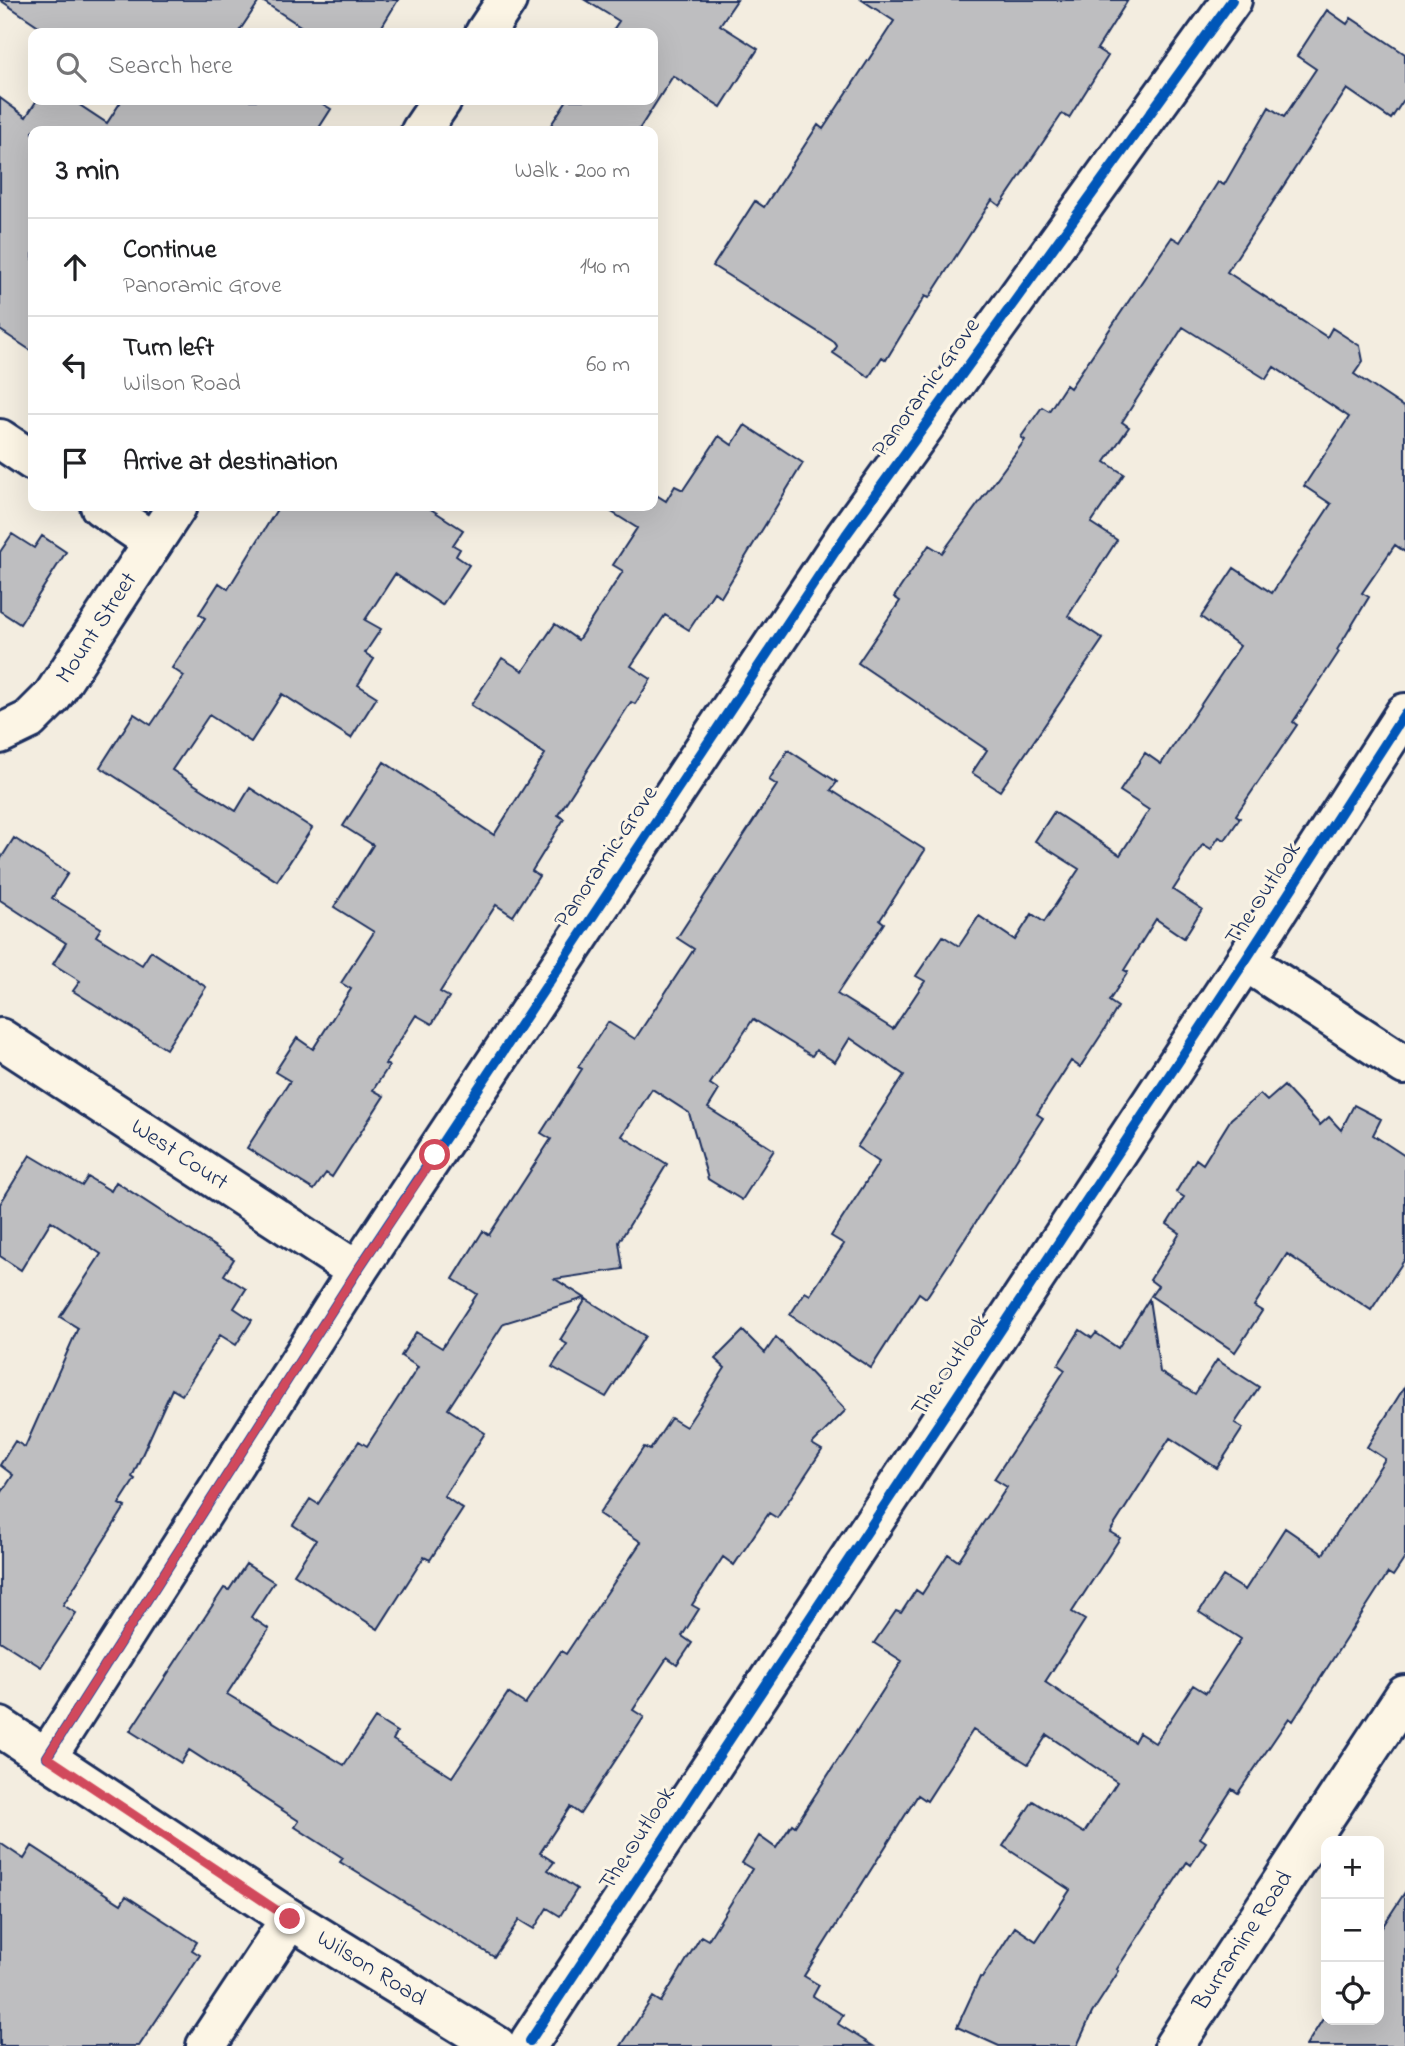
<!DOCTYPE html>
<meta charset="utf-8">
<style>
:root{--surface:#fff;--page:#f2f2f2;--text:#202124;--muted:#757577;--line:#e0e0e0}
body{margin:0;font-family:"Indie Flower",sans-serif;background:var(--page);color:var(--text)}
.controls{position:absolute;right:21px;bottom:21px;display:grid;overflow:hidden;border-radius:14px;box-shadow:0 7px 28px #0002}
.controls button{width:63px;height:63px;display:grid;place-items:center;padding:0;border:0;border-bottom:2px solid var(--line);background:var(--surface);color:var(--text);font:35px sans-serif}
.stop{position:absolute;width:21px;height:21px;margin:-16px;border:5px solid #d1495b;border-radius:50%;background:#fff}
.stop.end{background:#d1495b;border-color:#fff;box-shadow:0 2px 7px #0008}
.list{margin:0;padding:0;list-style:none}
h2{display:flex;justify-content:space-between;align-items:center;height:91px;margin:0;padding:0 28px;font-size:30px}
h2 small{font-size:23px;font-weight:400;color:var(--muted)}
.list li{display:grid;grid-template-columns:46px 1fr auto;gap:21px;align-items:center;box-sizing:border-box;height:98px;padding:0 28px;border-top:2px solid var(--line)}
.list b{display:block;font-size:26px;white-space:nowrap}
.list p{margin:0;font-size:23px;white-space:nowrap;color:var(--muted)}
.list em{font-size:23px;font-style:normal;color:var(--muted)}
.icon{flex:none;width:38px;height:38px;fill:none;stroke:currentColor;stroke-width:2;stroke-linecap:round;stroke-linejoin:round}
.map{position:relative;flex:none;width:1405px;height:2046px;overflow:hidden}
.search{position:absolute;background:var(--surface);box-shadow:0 7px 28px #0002;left:28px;top:28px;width:630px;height:77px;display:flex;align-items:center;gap:18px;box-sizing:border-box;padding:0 24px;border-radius:14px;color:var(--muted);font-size:26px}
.panel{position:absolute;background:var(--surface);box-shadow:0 7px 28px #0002;left:28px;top:126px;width:630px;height:385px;border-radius:14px}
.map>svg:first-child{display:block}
.building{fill:#bebec0;stroke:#1b2f5e;stroke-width:2}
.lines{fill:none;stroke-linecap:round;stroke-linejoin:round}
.minor-casing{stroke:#1b2f5e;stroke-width:44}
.minor{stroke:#fcf5e5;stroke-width:38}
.cycleway-casing{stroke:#fcf5e5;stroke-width:15}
.cycleway{stroke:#0057b8;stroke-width:10}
.route{stroke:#d1495b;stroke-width:9}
.labels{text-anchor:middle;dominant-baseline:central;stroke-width:6;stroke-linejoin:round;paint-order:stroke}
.street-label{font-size:24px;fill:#1b2f5e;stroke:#fcf5e5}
</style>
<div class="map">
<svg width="1405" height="2046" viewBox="0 0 1405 2046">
<rect width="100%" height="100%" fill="#f3ede0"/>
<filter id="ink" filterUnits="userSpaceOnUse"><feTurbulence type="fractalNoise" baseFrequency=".0143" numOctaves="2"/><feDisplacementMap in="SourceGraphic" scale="14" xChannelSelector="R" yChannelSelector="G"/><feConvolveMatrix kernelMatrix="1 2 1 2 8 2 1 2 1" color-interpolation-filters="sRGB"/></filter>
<g filter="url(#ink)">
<path class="building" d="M 0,0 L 260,0 L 238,33 L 49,33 Z
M 261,0 L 398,0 L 378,33 L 311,33 Z
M 585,0 L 737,0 L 720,25 L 758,49 L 721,107 L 673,76 L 638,131 L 547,131 L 567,100 L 653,100 L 653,33 L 611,33 L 619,21 Z
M 862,0 L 1128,0 L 1097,49 L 1108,56 L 1069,118 L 1062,114 L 1000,206 L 992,200 L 929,298 L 925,296 L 886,360 L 882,357 L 869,377 L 833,353 L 837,346 L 834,342 L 713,266 L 755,201 L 764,207 L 818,125 L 823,129 L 894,21 Z
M 1327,10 L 1347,24 L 1351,18 L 1405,54 L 1405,98 L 1391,119 L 1347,89 L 1227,272 L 1327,337 L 1332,328 L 1360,346 L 1363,361 L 1354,374 L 1405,408 L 1405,552 L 1395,545 L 1362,593 L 1369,597 L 1337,650 L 1339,652 L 1293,722 L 1297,725 L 1236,815 L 1240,818 L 1225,840 L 1219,837 L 1211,849 L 1203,844 L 1173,890 L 1202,909 L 1184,938 L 1156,919 L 1124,970 L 1128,972 L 1109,1001 L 1118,1007 L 1103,1032 L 1080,1067 L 1071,1061 L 1037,1114 L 1043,1118 L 950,1262 L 926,1298 L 919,1293 L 871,1368 L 790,1315 L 805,1292 L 810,1295 L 844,1244 L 831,1236 L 879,1162 L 857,1147 L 904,1075 L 850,1038 L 835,1062 L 816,1050 L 812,1056 L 753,1019 L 710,1084 L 719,1090 L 708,1108 L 774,1150 L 742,1200 L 708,1179 L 689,1113 L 652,1089 L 622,1136 L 667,1164 L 619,1242 L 623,1269 L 555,1279 L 585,1298 L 504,1323 L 448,1409 L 485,1433 L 444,1496 L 463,1509 L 430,1560 L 424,1557 L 378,1629 L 294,1574 L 316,1540 L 293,1525 L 310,1499 L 318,1504 L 359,1441 L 367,1446 L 418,1367 L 401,1356 L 416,1332 L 442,1348 L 477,1294 L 453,1279 L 483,1231 L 489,1235 L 551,1139 L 541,1133 L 582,1069 L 578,1067 L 608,1022 L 635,1039 L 694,949 L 677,938 L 777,785 L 769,780 L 788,750 L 837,782 L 831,790 L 925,850 L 880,920 L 884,923 L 837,994 L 893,1029 L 925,981 L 916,976 L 943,936 L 959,946 L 979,916 L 1015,940 L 1032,914 L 1044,922 L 1079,869 L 1035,841 L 1054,812 L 1120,855 L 1149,810 L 1120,791 L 1145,753 L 1161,764 L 1240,646 L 1201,617 L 1234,568 L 1272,593 L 1331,504 L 1304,486 L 1349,417 L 1274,367 L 1266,379 L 1183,327 L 1122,422 L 1129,427 L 1105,462 L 1124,474 L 1091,523 L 1117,540 L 1068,616 L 1103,639 L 1000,791 L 972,773 L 987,750 L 858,663 L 900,601 L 894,597 L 929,545 L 942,553 L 1025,440 L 1021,437 L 1042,407 L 1049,411 L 1066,385 L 1070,388 L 1172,237 L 1180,242 L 1218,182 L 1224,185 L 1269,107 L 1284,117 L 1316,69 L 1297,56 Z
M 0,98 L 26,117 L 37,100 L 72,100 L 107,123 L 122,100 L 316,100 L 331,109 L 317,131 L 33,131 L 33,352 L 0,330 Z
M 745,425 L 803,463 L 721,597 L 714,592 L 689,630 L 665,615 L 631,666 L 651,679 L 635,704 L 631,702 L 558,815 L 564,819 L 532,871 L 539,876 L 513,916 L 496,905 L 440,992 L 449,997 L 432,1024 L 416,1015 L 385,1064 L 389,1066 L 373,1090 L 384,1096 L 332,1177 L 326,1173 L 314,1190 L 247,1148 L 290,1081 L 275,1072 L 297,1038 L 313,1049 L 351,989 L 341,983 L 374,932 L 334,907 L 373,845 L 343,826 L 384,762 L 494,835 L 545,754 L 471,705 L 502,658 L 523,671 L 555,624 L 578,640 L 623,571 L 613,565 L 637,528 L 602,506 L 653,506 L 653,493 L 666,501 L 675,486 L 683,490 L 719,436 L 732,445 Z
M 279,506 L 426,506 L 463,530 L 453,545 L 460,549 L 456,556 L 469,565 L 442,605 L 395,574 L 365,620 L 381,629 L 365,653 L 374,659 L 358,685 L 377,697 L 351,738 L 282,694 L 251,742 L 209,715 L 172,770 L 236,811 L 250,788 L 312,828 L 277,881 L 100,767 L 134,714 L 151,725 L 184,676 L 172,668 L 205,618 L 199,614 L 219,583 L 228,589 Z
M 12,534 L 34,548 L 42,536 L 66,552 L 20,624 L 0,611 L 0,552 Z
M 14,838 L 68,873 L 52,898 L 101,928 L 96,936 L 142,965 L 151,951 L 206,987 L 166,1049 L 73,991 L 80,981 L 53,964 L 66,943 L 0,900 L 0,860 Z
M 1284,1086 L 1320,1125 L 1329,1117 L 1341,1130 L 1354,1105 L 1381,1119 L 1373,1135 L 1405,1156 L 1405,1259 L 1371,1310 L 1287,1254 L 1254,1306 L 1262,1311 L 1235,1352 L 1151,1296 L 1158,1286 L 1150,1280 L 1180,1233 L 1167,1224 L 1184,1197 L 1176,1192 L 1196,1159 L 1203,1164 L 1231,1119 L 1260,1094 L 1267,1101 Z
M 30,1155 L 82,1186 L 88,1177 L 111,1191 L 116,1182 L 234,1259 L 224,1275 L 246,1289 L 234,1308 L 252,1320 L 236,1345 L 220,1335 L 182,1395 L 172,1389 L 132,1477 L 135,1479 L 119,1504 L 125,1507 L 63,1605 L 76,1613 L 41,1667 L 0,1641 L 0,1495 L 13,1475 L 0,1465 L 15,1441 L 25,1447 L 78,1328 L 60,1317 L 101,1254 L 51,1221 L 21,1270 L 0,1256 L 0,1204 Z
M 586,1299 L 645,1336 L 606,1397 L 552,1367 L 567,1344 L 560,1340 Z
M 1149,1299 L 1160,1372 L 1195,1394 L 1217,1360 L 1259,1387 L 1235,1423 L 1243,1428 L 1217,1468 L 1170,1438 L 1110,1532 L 1120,1538 L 1072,1612 L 1085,1620 L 1045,1682 L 1134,1742 L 1139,1733 L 1155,1743 L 1193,1685 L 1206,1693 L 1241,1639 L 1199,1612 L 1223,1576 L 1245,1590 L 1285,1528 L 1323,1554 L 1385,1459 L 1367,1447 L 1405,1386 L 1405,1558 L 1393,1576 L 1388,1573 L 1293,1721 L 1289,1718 L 1238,1793 L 1232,1789 L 1200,1838 L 1206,1842 L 1191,1865 L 1187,1862 L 1117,1969 L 1119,1971 L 1092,2013 L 1077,2046 L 999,2046 L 957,2027 L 980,1977 L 982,1978 L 1015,1927 L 1036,1941 L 1070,1890 L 1003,1846 L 1033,1801 L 1084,1833 L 1117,1782 L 1047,1735 L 1028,1764 L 973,1730 L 927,1801 L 918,1795 L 804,1976 L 819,1985 L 813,1996 L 843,2015 L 838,2024 L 873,2046 L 621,2046 L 653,1997 L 661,2002 L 701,1936 L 708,1940 L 752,1869 L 742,1863 L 759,1836 L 776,1848 L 792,1824 L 795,1826 L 902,1661 L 874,1643 L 896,1611 L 901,1613 L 916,1590 L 922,1594 L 948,1554 L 958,1561 L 1007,1487 L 994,1479 L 1065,1370 L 1058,1365 L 1080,1330 L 1092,1338 L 1096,1333 L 1118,1348 Z
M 743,1331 L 765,1353 L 776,1337 L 846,1410 L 812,1444 L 822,1450 L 777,1518 L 769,1513 L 734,1565 L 723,1557 L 692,1605 L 699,1609 L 682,1636 L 692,1643 L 677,1665 L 667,1658 L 633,1710 L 644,1717 L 580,1814 L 570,1807 L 540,1853 L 554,1862 L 548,1870 L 577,1889 L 560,1916 L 547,1908 L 534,1929 L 519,1920 L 494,1957 L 340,1862 L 343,1858 L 295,1827 L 299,1821 L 189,1750 L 181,1763 L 130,1731 L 224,1588 L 229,1590 L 246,1564 L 274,1582 L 251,1617 L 269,1629 L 227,1694 L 344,1765 L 375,1718 L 397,1732 L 393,1740 L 452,1777 L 508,1693 L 525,1704 L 561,1651 L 566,1654 L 641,1542 L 599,1514 L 644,1447 L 650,1450 L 671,1418 L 686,1427 L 725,1368 L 715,1359 Z
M 0,1843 L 24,1859 L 32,1846 L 121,1904 L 126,1896 L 197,1942 L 192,1950 L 200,1955 L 139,2046 L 0,2046 Z
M 1405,1892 L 1405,2046 L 1306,2046 L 1326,2014 L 1326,2020 L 1379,2020 L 1379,1932 Z"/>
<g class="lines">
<g class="minor-casing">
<g id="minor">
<path d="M 485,33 L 507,0"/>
<path d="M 421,131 L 442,100"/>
<path d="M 0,439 L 33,461"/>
<path d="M 100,506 L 153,542"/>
<path id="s1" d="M 0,734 L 29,720 L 52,697 L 177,506"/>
<path d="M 1245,961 L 1405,1065"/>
<path id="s2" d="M 0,1038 L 357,1271"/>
<path id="s3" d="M 0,1727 L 290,1919 L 497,2046"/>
<path d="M 47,1757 L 357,1271 L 846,535 L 1232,0"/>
<path d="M 530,2041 L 1245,961 L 1405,713"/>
<path d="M 206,2046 L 290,1919"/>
<path id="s4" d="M 1174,2046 L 1405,1695"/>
</g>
</g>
<use href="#minor" class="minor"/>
<g class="cycleway-casing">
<path id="cycleway" d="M 47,1757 L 357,1271 L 846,535 L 1232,0
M 530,2041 L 1245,961 L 1405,713"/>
</g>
<use href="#cycleway" class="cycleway"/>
</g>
</g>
<g class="lines" filter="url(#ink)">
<path class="route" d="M 290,1919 L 47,1757 L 357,1271 L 435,1155"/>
</g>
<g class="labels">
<g class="street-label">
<text transform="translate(927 388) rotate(-54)">Panoramic Grove</text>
<text stroke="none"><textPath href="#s1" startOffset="147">Mount Street</textPath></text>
<text transform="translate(607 857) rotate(-56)">Panoramic Grove</text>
<text transform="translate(1264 894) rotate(-57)">The Outlook</text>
<text stroke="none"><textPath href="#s2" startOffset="214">West Court</textPath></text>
<text transform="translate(951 1366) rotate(-56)">The Outlook</text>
<text transform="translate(638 1839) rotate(-57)">The Outlook</text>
<text stroke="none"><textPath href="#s4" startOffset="126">Burramine Road</textPath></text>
<text stroke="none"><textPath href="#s3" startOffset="443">Wilson Road</textPath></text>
</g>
</g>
</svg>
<div class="controls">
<button>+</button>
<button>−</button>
<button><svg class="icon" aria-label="locate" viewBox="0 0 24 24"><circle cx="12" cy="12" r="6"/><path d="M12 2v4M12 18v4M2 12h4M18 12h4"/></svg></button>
</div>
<div class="stop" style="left:435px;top:1155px"></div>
<div class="stop end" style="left:290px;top:1919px"></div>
<div class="search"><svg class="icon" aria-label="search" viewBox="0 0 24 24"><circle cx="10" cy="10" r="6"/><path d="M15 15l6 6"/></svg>Search here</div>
<section class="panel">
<h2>3 min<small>Walk · 200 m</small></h2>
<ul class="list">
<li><svg class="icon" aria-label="ahead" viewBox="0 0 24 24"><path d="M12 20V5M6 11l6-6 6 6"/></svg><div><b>Continue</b><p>Panoramic Grove</p></div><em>140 m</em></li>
<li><svg class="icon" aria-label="left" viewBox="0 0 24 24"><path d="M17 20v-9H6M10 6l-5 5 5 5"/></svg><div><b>Turn left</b><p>Wilson Road</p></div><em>60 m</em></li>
<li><svg class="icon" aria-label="arrive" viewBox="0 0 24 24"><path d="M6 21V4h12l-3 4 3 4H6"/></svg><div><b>Arrive at destination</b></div></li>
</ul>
</section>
</div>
